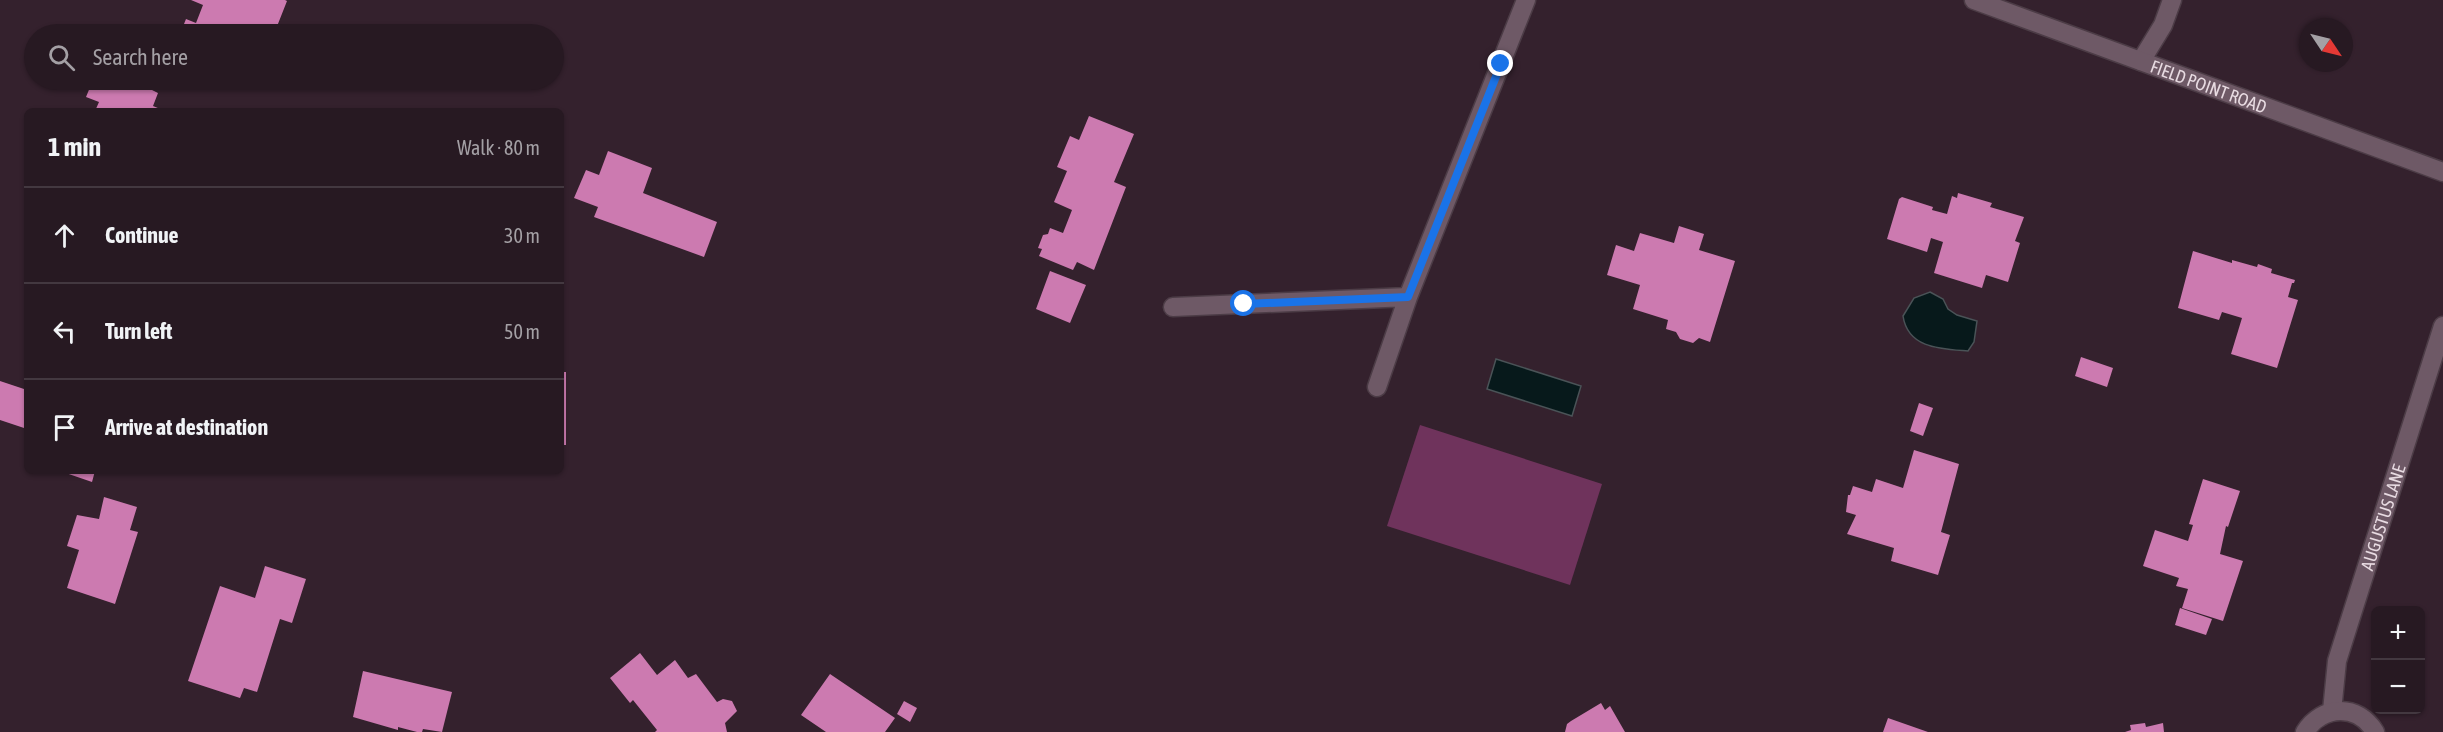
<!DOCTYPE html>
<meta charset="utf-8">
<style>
:root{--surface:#271922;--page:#33262f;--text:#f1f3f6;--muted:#a4a0a5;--line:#433840}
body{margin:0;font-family:"Asap Condensed",sans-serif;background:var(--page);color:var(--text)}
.controls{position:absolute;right:18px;bottom:18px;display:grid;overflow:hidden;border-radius:9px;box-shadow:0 2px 4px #0004}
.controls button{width:54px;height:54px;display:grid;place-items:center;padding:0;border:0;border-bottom:2px solid var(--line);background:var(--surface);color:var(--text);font:30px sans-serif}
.compass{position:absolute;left:2299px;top:18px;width:54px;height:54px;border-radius:50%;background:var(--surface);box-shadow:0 2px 4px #0004;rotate:125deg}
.stop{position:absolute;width:18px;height:18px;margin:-14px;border:4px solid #1a73e8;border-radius:50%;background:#fff}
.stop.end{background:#1a73e8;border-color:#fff;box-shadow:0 2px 6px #0008}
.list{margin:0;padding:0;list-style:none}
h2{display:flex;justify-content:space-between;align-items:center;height:78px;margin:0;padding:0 24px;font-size:26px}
h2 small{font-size:20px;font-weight:400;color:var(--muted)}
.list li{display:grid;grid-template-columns:39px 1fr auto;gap:18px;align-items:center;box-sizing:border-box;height:96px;padding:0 24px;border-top:2px solid var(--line)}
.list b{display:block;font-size:22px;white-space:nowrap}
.list em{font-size:20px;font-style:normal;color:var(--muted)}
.icon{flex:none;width:33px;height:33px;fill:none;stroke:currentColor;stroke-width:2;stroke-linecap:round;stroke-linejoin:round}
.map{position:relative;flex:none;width:2443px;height:732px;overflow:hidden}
.search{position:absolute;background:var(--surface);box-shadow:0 2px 4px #0004;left:24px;top:24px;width:540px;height:66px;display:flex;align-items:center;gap:15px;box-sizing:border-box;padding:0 21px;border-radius:33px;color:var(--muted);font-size:22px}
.panel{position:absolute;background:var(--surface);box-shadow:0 2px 4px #0004;left:24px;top:108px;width:540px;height:366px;border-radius:9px}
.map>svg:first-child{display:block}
.green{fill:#6f335c}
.water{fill:#07191b;stroke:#4a5357;stroke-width:1.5}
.building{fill:#cc7ab0}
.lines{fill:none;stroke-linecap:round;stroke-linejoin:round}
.service-casing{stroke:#4c3c46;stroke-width:21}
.minor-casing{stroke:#4c3c46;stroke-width:21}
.service{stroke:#6e5966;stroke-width:18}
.minor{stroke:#6e5966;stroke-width:18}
.route{stroke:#1a73e8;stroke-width:8}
.labels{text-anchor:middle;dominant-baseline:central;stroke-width:6;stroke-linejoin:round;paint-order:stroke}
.street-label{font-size:18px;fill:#e8dbe2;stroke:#34212d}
</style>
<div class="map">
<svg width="2443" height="732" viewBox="0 0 2443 732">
<rect width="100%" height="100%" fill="#34212d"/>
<path class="green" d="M 1420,425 L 1602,484 L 1570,585 L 1387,526 Z"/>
<path class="water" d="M 1930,292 L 1943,299 L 1948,309 L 1957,315 L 1977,321 L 1974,342 L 1968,351 C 1942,349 1908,349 1903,316 L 1914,298 Z
M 1496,359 L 1581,386 L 1572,416 L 1487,389 Z"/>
<path class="building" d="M 191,0 L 285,0 L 287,1 L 274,34 L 262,30 L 260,34 L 180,34 L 186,19 L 196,23 L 203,5 Z
M 93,80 L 135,80 L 154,87 L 152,90 L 158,93 L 153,106 L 165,111 L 95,111 L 99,102 L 86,97 Z
M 1089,116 L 1134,134 L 1114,182 L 1126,187 L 1094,270 L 1077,262 L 1073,270 L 1039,256 L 1042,249 L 1038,248 L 1043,235 L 1048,234 L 1050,228 L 1063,233 L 1072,210 L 1054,202 L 1067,171 L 1057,167 L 1070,136 L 1079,140 Z
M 608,151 L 652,168 L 643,193 L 717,222 L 704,257 L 594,217 L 598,207 L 574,198 L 586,170 L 599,175 Z
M 1958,193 L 1992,203 L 1990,207 L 2024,217 L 2015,241 L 2020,243 L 2008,282 L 1986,275 L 1982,288 L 1934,273 L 1943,242 L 1931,238 L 1927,252 L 1887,239 L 1899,199 L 1902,197 L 1933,207 L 1932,210 L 1947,214 L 1952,196 L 1957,198 Z
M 1679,226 L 1704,234 L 1699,250 L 1735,261 L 1710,342 L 1699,338 L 1693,343 L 1680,339 L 1676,332 L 1666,329 L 1668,320 L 1633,309 L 1640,285 L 1607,275 L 1616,245 L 1634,251 L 1640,233 L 1674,243 Z
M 2193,251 L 2232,263 L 2232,260 L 2257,267 L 2258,264 L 2272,269 L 2271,273 L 2295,280 L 2294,283 L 2292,283 L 2288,297 L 2298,300 L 2277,368 L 2231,354 L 2242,318 L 2222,312 L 2219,320 L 2178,308 Z
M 1050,271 L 1086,285 L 1070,323 L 1036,309 Z
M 2081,357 L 2113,368 L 2107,387 L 2075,376 Z
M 561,372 L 566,372 L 566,445 L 561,445 Z
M 0,381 L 27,390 L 27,418 L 24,428 L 0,420 Z
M 1919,403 L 1933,408 L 1923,436 L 1910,431 Z
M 1914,450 L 1959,464 L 1941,532 L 1950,535 L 1938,575 L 1891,561 L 1894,548 L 1847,534 L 1856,515 L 1846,512 L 1848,495 L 1850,495 L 1853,486 L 1872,492 L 1876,479 L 1903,488 Z
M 60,471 L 95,471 L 92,482 Z
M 2203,479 L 2240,491 L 2228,527 L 2226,526 L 2220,554 L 2243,561 L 2223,621 L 2182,608 L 2188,589 L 2176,586 L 2179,578 L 2143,566 L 2155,530 L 2188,541 L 2193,525 L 2189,524 Z
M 104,497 L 137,507 L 130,530 L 138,532 L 115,604 L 67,588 L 79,550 L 67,546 L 77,515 L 99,519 Z
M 265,566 L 306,579 L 292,623 L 280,619 L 257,692 L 244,688 L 240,698 L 188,681 L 220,586 L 255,598 Z
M 2180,608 L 2212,619 L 2206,635 L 2175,625 Z
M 640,653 L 657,675 L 675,660 L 688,678 L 696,674 L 717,702 L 723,699 L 732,701 L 737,711 L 725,723 L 727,732 L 655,732 L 657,730 L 633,700 L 630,703 L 610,678 Z
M 363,671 L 452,692 L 442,732 L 423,729 L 422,732 L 417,732 L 398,727 L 398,730 L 353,717 Z
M 830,674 L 895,718 L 885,732 L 826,732 L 801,715 Z
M 904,701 L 917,708 L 910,722 L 897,714 Z
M 1601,703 L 1605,710 L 1610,706 L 1625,732 L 1565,732 L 1567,724 L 1571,721 Z
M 1888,718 L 1928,732 L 1883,732 Z
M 2145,723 L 2146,727 L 2163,723 L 2164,732 L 2125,732 L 2131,730 L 2130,725 Z"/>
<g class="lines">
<g class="service-casing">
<path id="service" d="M 2141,61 L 2163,25 L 2172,0
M 1173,307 L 1408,297 L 1526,0
M 1377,387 L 1408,297"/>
</g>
<g class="minor-casing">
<g id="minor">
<path id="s1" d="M 1974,0 L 2443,172"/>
<path id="s2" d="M 2332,711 L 2337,661 L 2443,326"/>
<path d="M 2305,732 C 2322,705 2358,703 2375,732"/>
</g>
</g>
<use href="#service" class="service"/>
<use href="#minor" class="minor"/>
</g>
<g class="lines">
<path class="route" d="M 1244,304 L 1408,297 L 1501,64"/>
</g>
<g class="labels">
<g class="street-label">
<text stroke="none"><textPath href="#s1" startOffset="250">FIELD POINT ROAD</textPath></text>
<text stroke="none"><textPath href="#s2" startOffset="201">AUGUSTUS LANE</textPath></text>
</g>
</g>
</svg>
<div class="controls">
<button>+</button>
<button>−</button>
</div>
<svg class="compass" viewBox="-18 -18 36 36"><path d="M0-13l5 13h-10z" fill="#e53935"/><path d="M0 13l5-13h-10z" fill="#a4a0a5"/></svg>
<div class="stop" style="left:1244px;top:304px"></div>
<div class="stop end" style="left:1501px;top:64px"></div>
<div class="search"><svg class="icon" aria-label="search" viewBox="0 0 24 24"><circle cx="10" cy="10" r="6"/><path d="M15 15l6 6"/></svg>Search here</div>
<section class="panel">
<h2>1 min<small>Walk · 80 m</small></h2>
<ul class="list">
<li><svg class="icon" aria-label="ahead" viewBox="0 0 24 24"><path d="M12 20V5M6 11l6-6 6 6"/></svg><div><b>Continue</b></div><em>30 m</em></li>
<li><svg class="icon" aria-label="left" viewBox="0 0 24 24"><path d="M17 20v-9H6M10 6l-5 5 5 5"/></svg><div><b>Turn left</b></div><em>50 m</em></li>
<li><svg class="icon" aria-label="arrive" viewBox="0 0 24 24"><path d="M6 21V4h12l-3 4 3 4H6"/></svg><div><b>Arrive at destination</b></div></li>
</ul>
</section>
</div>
